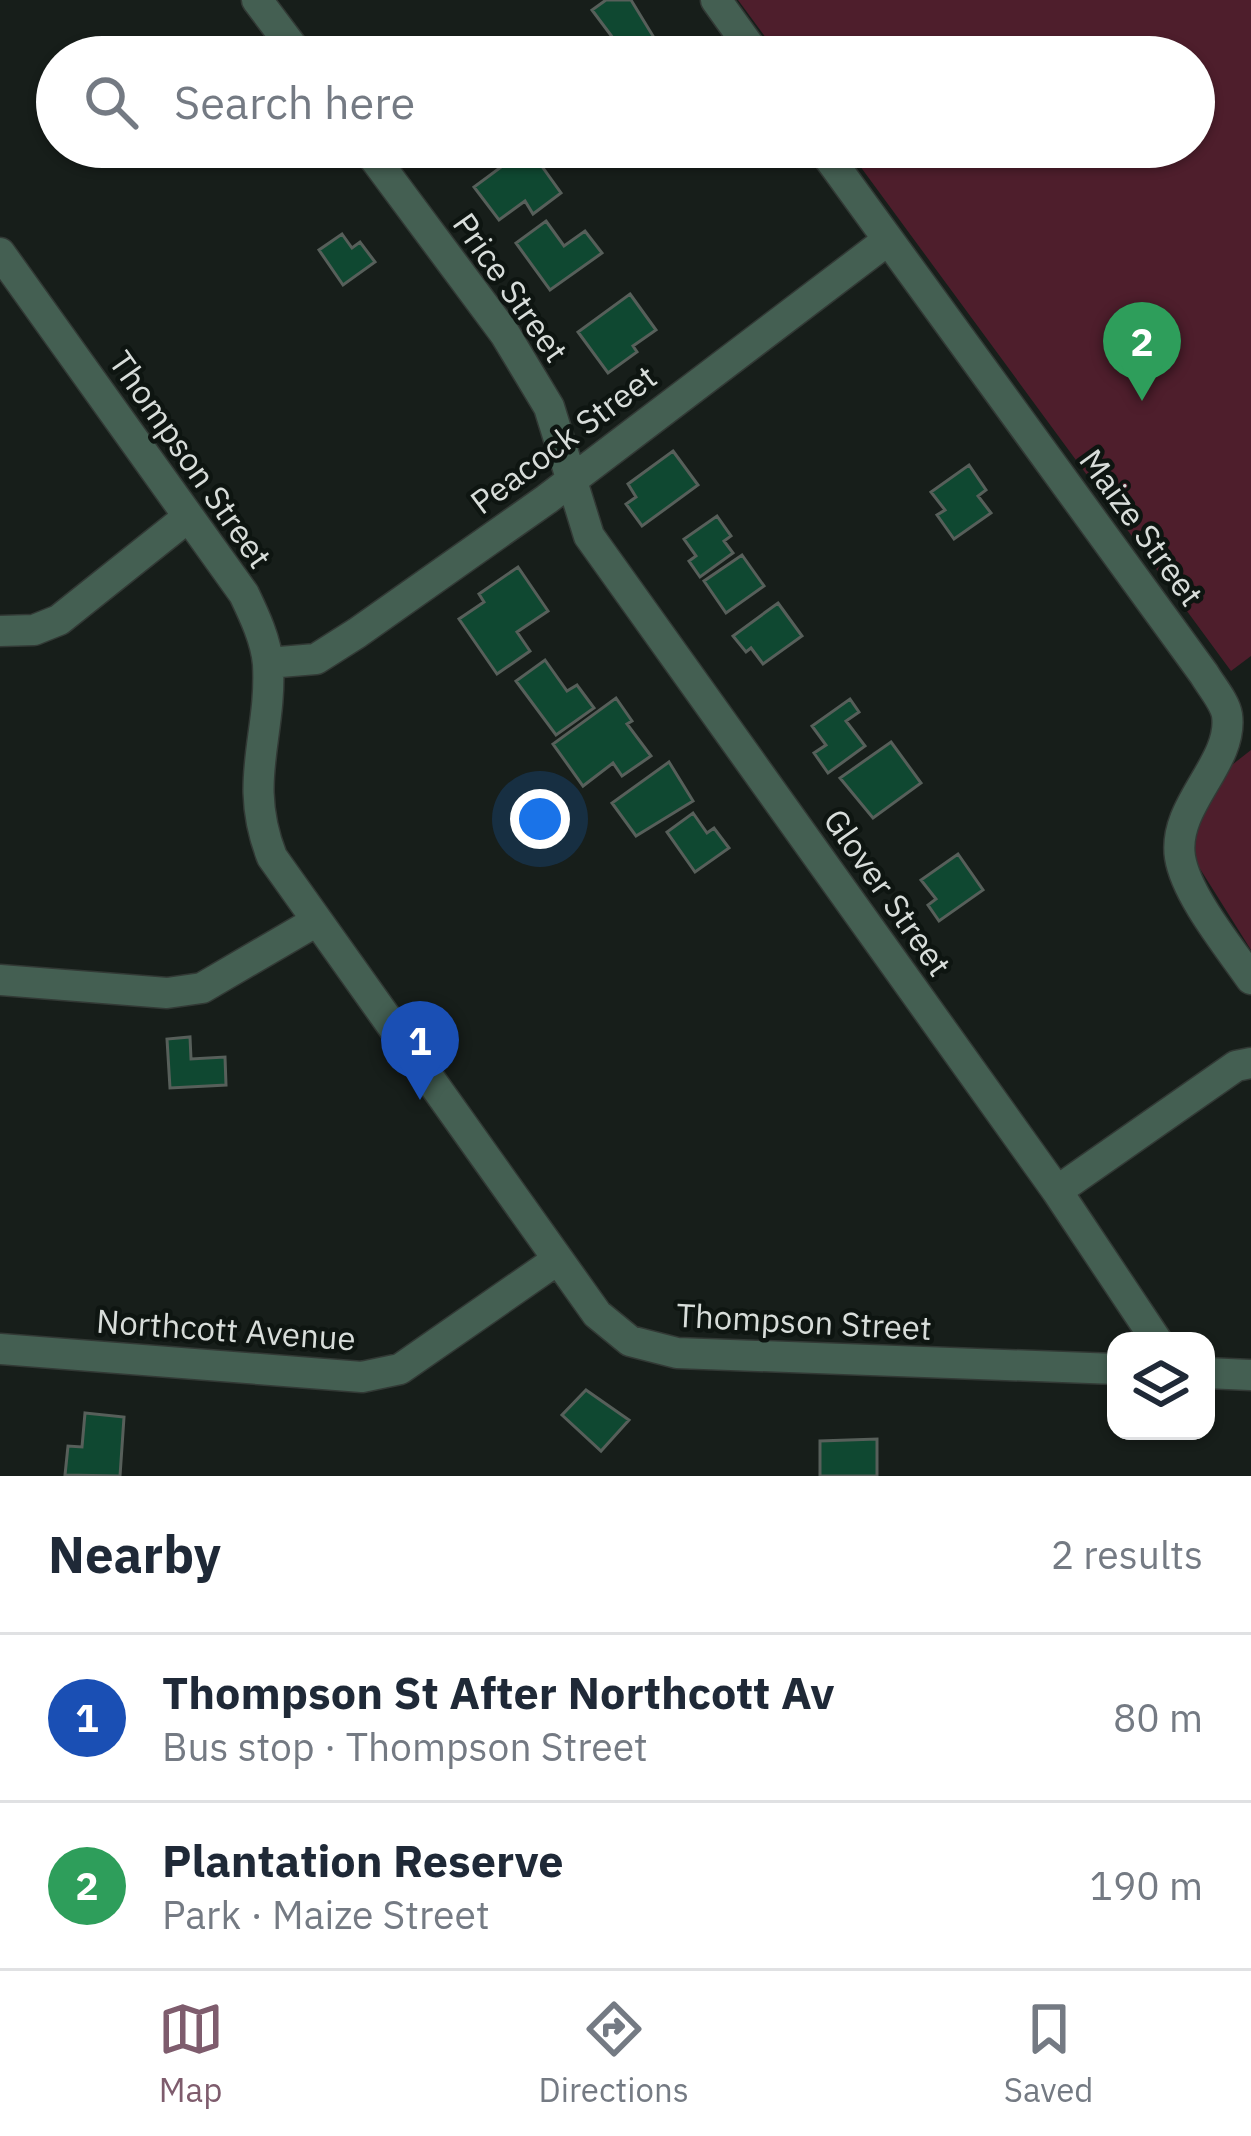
<!DOCTYPE html>
<meta charset="utf-8">
<style>
:root{--surface:#fff;--page:#f6f6f7;--text:#1f2937;--muted:#747a83;--line:#e0e1e3;--accent:#7e5c6d}
body{margin:0;font-family:"IBM Plex Sans",sans-serif;background:var(--page);color:var(--text)}
.controls{position:absolute;right:36px;bottom:36px;display:grid;overflow:hidden;border-radius:24px;box-shadow:0 3px 9px #0004}
.controls button{width:108px;height:108px;display:grid;place-items:center;padding:0;border:0;border-bottom:3px solid var(--line);background:var(--surface);color:var(--text);font:60px sans-serif}
.you{position:absolute;left:540px;top:819px;width:42px;height:42px;margin:-30px;border:9px solid #fff;border-radius:50%;background:#1a73e8;box-shadow:0 0 0 18px #1a73e833}
.badge{display:grid;place-items:center;width:78px;height:78px;border-radius:50%;background:var(--accent);color:#fff;font-size:39px;font-weight:700}
.pin{position:absolute;translate:-50% -99px;filter:drop-shadow(0 3px 6px #0008)}
.pin::after{content:'';position:absolute;top:63px;width:42px;height:36px;background:inherit;clip-path:polygon(0 0,100% 0,50% 100%)}
.list{margin:0;padding:0;list-style:none}
h2{display:flex;justify-content:space-between;align-items:center;height:156px;margin:0;padding:0 48px;font-size:51px}
h2 small{font-size:39px;font-weight:400;color:var(--muted)}
.list li{display:grid;grid-template-columns:78px 1fr auto;gap:36px;align-items:center;box-sizing:border-box;height:168px;padding:0 48px;border-top:3px solid var(--line)}
.list b{display:block;font-size:45px;white-space:nowrap}
.list p{margin:0;font-size:39px;white-space:nowrap;color:var(--muted)}
.list em{font-size:39px;font-style:normal;color:var(--muted)}
.icon{flex:none;width:66px;height:66px;fill:none;stroke:currentColor;stroke-width:2;stroke-linecap:round;stroke-linejoin:round}
.map{position:relative;flex:none;width:1251px;height:1476px;overflow:hidden}
.search{position:absolute;background:var(--surface);box-shadow:0 3px 9px #0004;left:36px;right:36px;top:36px;height:132px;display:flex;align-items:center;gap:30px;box-sizing:border-box;padding:0 42px;border-radius:66px;color:var(--muted);font-size:45px}
.sheet{height:492px;background:var(--surface)}
nav{display:flex;justify-content:space-around;align-items:center;box-sizing:border-box;height:168px;border-top:3px solid var(--line);background:var(--surface);font-size:33px;color:var(--muted)}
nav a{display:grid;justify-items:center;gap:6px}
nav .on{color:var(--accent)}
.map>svg:first-child{display:block}
.green{fill:#4e1e2c}
.building{fill:#0f4831;stroke:#575f5a;stroke-width:3}
.lines{fill:none;stroke-linecap:round;stroke-linejoin:round}
.minor-casing{stroke:#323935;stroke-width:33}
.minor{stroke:#445f52;stroke-width:30}
.labels{text-anchor:middle;dominant-baseline:central;stroke-width:9;stroke-linejoin:round;paint-order:stroke}
.street-label{font-size:33px;fill:#d8ddda;stroke:#0e1511}
</style>
<div class="map">
<svg width="1251" height="1476" viewBox="0 0 1251 1476">
<rect width="100%" height="100%" fill="#171e1a"/>
<path class="green" d="M 738,0 L 1251,0 L 1251,656 L 1231,671 L 846,147 L 1194,147 L 1194,57 L 780,57 Z
M 1251,750 L 1251,950 L 1197,864 L 1191,835 L 1228,768 Z"/>
<path class="building" d="M 606,0 L 631,0 L 653,36 L 624,57 L 588,57 L 613,38 L 592,10 Z
M 528,147 L 561,193 L 533,214 L 525,201 L 499,220 L 474,187 Z
M 546,221 L 564,246 L 585,231 L 602,253 L 550,290 L 516,243 Z
M 342,234 L 352,248 L 360,242 L 375,262 L 343,285 L 319,250 Z
M 630,294 L 656,330 L 633,346 L 637,352 L 608,373 L 578,332 Z
M 673,451 L 698,485 L 642,526 L 626,504 L 636,497 L 628,484 Z
M 969,465 L 986,490 L 978,496 L 991,513 L 954,539 L 937,515 L 945,510 L 931,492 Z
M 717,516 L 731,536 L 724,541 L 733,553 L 700,577 L 689,561 L 696,556 L 684,539 Z
M 742,555 L 764,586 L 726,613 L 704,581 Z
M 518,567 L 548,611 L 517,632 L 530,651 L 497,674 L 459,619 L 484,602 L 479,594 Z
M 778,603 L 802,636 L 763,664 L 751,648 L 746,652 L 733,636 Z
M 545,660 L 567,691 L 577,685 L 594,708 L 556,735 L 516,681 Z
M 616,698 L 632,721 L 627,724 L 651,756 L 622,776 L 613,763 L 583,786 L 553,744 Z
M 850,699 L 859,712 L 846,721 L 865,746 L 828,773 L 814,753 L 826,745 L 812,726 Z
M 891,742 L 921,783 L 873,818 L 840,778 Z
M 669,762 L 693,801 L 636,836 L 612,803 Z
M 693,813 L 707,833 L 714,828 L 729,848 L 695,872 L 667,832 Z
M 958,854 L 983,890 L 939,921 L 928,905 L 936,899 L 921,880 Z
M 190,1037 L 191,1059 L 225,1057 L 226,1085 L 170,1088 L 167,1039 Z
M 586,1390 L 629,1420 L 601,1451 L 562,1415 Z
M 85,1413 L 124,1417 L 120,1476 L 65,1475 L 68,1446 L 82,1447 Z
M 877,1439 L 877,1476 L 820,1476 L 820,1441 Z"/>
<g class="lines">
<g class="minor-casing">
<path id="minor" d="M 257,0 L 300,57
M 716,0 L 757,57
M 366,147 L 505,334 L 549,407 L 589,536 L 1057,1191 L 1157,1341
M 821,147 L 1204,674 C 1211,686 1225,702 1227,715 C 1234,763 1172,805 1180,857 C 1186,895 1229,947 1251,979
M 0,253 L 244,594 C 254,615 266,640 268,664 C 272,737 242,781 272,857 L 597,1314 L 630,1341 L 677,1353 L 1116,1369
M 0,631 L 34,630 L 59,620 L 188,517
M 268,663 L 316,659 L 357,633 L 547,499 L 888,240
M 0,980 L 167,993 L 202,988 L 315,922
M 1057,1191 L 1236,1066 L 1251,1063
M 0,1349 L 362,1377 L 400,1369 L 557,1260
M 1206,1373 L 1251,1375"/>
</g>
<use href="#minor" class="minor"/>
</g>
<g class="labels">
<g class="street-label">
<text transform="translate(511 287) rotate(55)">Price Street</text>
<text transform="translate(563 439) rotate(-37)">Peacock Street</text>
<text transform="translate(191 459) rotate(55)">Thompson Street</text>
<text transform="translate(1142 527) rotate(54)">Maize Street</text>
<text transform="translate(888 892) rotate(55)">Glover Street</text>
<text transform="translate(804 1321) rotate(3)">Thompson Street</text>
<text transform="translate(226 1329) rotate(4)">Northcott Avenue</text>
</g>
</g>
</svg>
<div class="controls">
<button><svg class="icon" aria-label="layers" viewBox="0 0 24 24"><path d="M12 4l9 5-9 5-9-5zM3 14l9 5 9-5"/></svg></button>
</div>
<div class="you"></div>
<div class="pin badge" style="left:420px;top:1100px;background:#1a4fb4">1</div>
<div class="pin badge" style="left:1142px;top:401px;background:#2e9e5b">2</div>
<div class="search"><svg class="icon" aria-label="search" viewBox="0 0 24 24"><circle cx="10" cy="10" r="6"/><path d="M15 15l6 6"/></svg>Search here</div>
</div>
<section class="sheet">
<h2>Nearby<small>2 results</small></h2>
<ul class="list">
<li><span class="badge" style="background:#1a4fb4">1</span><div><b>Thompson St After Northcott Av</b><p>Bus stop · Thompson Street</p></div><em>80 m</em></li>
<li><span class="badge" style="background:#2e9e5b">2</span><div><b>Plantation Reserve</b><p>Park · Maize Street</p></div><em>190 m</em></li>
</ul>
</section>
<nav>
<a class="on"><svg class="icon" aria-label="map" viewBox="0 0 24 24"><path d="M3 6l6-2 6 2 6-2v14l-6 2-6-2-6 2zM9 4v14M15 6v14"/></svg>Map</a>
<a><svg class="icon" aria-label="directions" viewBox="0 0 24 24"><path d="M12 3l9 9-9 9-9-9zM9 14v-3h6M13 9l2 2-2 2"/></svg>Directions</a>
<a><svg class="icon" aria-label="saved" viewBox="0 0 24 24"><path d="M7 4h10v16l-5-4-5 4z"/></svg>Saved</a>
</nav>
